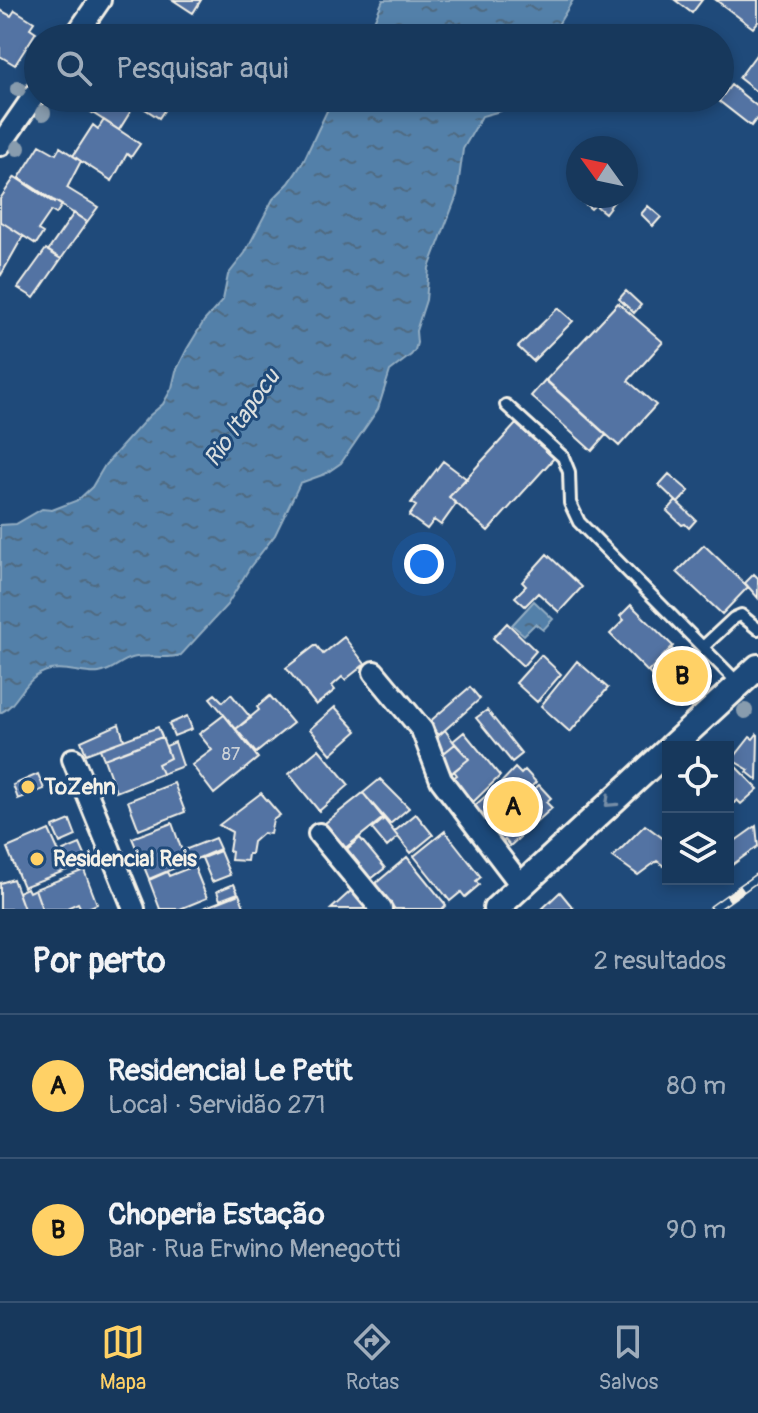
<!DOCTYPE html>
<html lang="pt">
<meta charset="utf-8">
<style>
:root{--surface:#17385c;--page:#244365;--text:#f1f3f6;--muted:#9eacbb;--line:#365272;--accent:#ffd166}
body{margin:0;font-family:Pangolin,sans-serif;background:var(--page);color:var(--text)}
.controls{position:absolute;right:24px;bottom:24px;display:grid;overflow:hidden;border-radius:0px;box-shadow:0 4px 12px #0003}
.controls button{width:72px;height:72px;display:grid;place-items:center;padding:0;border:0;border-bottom:2px solid var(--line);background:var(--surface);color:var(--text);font:40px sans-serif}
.compass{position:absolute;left:566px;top:136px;width:72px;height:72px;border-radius:50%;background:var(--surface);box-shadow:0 4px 12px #0003;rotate:303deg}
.you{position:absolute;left:424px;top:564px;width:28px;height:28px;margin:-20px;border:6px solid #fff;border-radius:50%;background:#1a73e8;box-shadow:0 0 0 12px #1a73e833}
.badge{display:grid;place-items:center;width:52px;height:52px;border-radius:50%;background:var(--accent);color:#111;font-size:26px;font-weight:700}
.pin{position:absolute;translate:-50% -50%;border:4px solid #fff;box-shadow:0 2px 8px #0006}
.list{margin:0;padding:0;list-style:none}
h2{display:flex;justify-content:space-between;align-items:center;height:104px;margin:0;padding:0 32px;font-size:34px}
h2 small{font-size:26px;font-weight:400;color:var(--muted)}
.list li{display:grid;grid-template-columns:52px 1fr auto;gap:24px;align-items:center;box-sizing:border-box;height:144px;padding:0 32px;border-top:2px solid var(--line)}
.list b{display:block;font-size:30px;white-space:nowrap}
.list p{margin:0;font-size:26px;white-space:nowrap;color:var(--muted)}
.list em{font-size:26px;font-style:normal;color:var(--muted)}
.icon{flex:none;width:44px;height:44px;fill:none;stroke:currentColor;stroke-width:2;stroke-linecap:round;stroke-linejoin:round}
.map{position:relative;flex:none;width:758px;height:909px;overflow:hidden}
.search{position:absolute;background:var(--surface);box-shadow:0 4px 12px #0003;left:24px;right:24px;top:24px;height:88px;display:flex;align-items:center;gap:20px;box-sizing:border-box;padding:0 28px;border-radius:44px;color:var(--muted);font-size:30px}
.sheet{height:392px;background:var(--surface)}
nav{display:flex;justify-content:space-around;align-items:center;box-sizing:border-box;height:112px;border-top:2px solid var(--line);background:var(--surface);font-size:22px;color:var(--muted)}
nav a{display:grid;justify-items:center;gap:4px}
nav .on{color:var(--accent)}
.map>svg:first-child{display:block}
.water{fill:url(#water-ripples);stroke:#93adc2;stroke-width:2}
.building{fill:#5373a3;stroke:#f4f1e8;stroke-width:2}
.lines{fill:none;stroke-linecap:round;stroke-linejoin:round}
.service-casing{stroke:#f4f1e8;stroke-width:16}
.minor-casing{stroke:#f4f1e8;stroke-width:26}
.tertiary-casing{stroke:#f4f1e8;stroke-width:30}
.service{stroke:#1f4a7a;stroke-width:10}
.minor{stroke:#1f4a7a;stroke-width:20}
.tertiary{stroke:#1f4a7a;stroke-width:24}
.rail-casing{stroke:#f4f1e8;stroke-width:9}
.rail{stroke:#1f4a7a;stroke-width:6;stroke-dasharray:18;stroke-linecap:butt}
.tree{fill:#889cae}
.oneway{stroke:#748da6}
.poi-dot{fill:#ffd166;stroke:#1f4a7a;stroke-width:3}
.labels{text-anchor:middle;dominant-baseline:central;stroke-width:6;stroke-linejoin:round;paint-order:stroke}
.number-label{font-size:18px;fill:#ccd2d7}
.poi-label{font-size:22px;font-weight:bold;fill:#f4f1e8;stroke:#1f4a7a;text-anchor:start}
.water-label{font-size:24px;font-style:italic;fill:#dce0df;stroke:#1f4a7a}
</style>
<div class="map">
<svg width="758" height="909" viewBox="0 0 758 909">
<defs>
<pattern id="water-ripples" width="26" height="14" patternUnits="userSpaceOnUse" patternTransform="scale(2)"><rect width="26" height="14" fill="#5380a9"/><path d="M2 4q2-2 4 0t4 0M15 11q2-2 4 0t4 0" fill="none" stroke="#4f6a81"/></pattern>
</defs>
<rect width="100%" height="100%" fill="#1f4a7a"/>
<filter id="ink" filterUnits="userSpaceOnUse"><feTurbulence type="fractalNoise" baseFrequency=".0125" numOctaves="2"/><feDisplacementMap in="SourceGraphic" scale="16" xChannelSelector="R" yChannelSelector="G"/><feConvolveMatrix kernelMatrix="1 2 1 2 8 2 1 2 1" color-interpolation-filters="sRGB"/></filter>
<g filter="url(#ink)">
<path class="water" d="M 383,0 L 573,0 L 550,38 L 367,38 Z
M 333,98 L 508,98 L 501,111 L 482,116 L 463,149 L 457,195 L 429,268 L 426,300 L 416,331 L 417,343 L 415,350 L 411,355 L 390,371 L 378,409 L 341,463 L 325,474 L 300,483 L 275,535 L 250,567 L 227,605 L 181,655 C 165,660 148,654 132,658 C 120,661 113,671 99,673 C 84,675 66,666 50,670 C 22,677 20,704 0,713 L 0,525 L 16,524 L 42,509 L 52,510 L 78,500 L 92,487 L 105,465 L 149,416 L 163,404 L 172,388 L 176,371 L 187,349 L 204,321 L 223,300 L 228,275 L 245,253 L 273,199 L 289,183 L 303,162 Z
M 534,601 L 553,619 L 543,630 L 535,624 L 524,635 L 512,625 Z"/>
<path class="building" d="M 173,0 L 201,0 L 193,13 Z
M 675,0 L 702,0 L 692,13 Z
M 716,0 L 758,0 L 758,22 L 753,28 Z
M 0,10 L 11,16 L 15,10 L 34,22 L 30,28 L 36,32 L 15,65 L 0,56 Z
M 758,52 L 758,93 L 739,78 Z
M 731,85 L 758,107 L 758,117 L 751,126 L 719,101 Z
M 80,98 L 139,98 L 119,130 L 77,103 Z
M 148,98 L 154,98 L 167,106 L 159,118 L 142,107 Z
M 104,120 L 140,144 L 131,157 L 127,154 L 112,181 L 73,156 L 93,125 L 98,129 Z
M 40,145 L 56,154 L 60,147 L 81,161 L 67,188 L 98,207 L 87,222 L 19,178 Z
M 15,177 L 54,203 L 55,201 L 62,205 L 56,214 L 51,211 L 38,230 L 43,233 L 36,244 L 0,221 L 0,199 Z
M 581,196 L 618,196 L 605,213 L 595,205 L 591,209 L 579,199 Z
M 648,206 L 661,217 L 653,226 L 641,214 Z
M 74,213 L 87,222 L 61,259 L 48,251 Z
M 0,221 L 23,236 L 1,275 L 0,274 Z
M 46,249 L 61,259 L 34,298 L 18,288 Z
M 626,291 L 641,305 L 634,313 L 619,299 Z
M 618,303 L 663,342 L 628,381 L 656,405 L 619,446 L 546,380 Z
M 558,308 L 573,321 L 533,361 L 518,347 Z
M 545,380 L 606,435 L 592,451 L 531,396 Z
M 516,424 L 554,458 L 488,531 L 449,497 Z
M 443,461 L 467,479 L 449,497 L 456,504 L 441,525 L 434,520 L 427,529 L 409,516 L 416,506 L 411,503 Z
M 669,474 L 689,491 L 678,503 L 659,485 Z
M 676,501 L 696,520 L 689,528 L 685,524 L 682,525 L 667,511 Z
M 704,545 L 748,587 L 722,614 L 677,572 Z
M 547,554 L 582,587 L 559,612 L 538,593 L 525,606 L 515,597 L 526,586 L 522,582 Z
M 754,574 L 758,578 L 758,598 L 745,583 Z
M 631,605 L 673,646 L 648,672 L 610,634 L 624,620 L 620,616 Z
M 507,623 L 536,651 L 523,666 L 493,638 Z
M 344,637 L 365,664 L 345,680 L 342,677 L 332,686 L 335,690 L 316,705 L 286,668 L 316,645 L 323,654 Z
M 671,648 L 697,674 L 673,698 L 648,672 Z
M 541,655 L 561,674 L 537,702 L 516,683 Z
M 577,661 L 608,688 L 570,732 L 541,706 Z
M 470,687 L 480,699 L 439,735 L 428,723 Z
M 215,694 L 223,702 L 231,694 L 251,718 L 236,729 L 210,698 Z
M 270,696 L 293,723 L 256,753 L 236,729 L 259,710 L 257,707 Z
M 335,707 L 357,731 L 331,754 L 310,729 Z
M 487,710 L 522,754 L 512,762 L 476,718 Z
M 224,715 L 258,758 L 214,794 L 192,765 L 212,750 L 199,734 Z
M 187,716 L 192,729 L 174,736 L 169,724 Z
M 119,724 L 124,740 L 86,754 L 81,741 Z
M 158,727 L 162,737 L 104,759 L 100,749 Z
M 445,730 L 455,744 L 439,757 L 435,739 Z
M 464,732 L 500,776 L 467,808 L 447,783 L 457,775 L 454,771 L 469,759 L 453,741 Z
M 757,734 L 758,735 L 757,780 L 747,772 L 749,770 L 732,760 L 750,737 L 753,739 Z
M 162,737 L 170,758 L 158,764 L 162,774 L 116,792 L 104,759 Z
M 175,742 L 183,766 L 162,774 L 158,764 L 170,758 L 166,746 Z
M 455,744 L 469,759 L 452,773 L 439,757 Z
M 319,749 L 349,785 L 319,811 L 289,774 Z
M 730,761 L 758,789 L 741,804 L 737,800 L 731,806 L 728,804 L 728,763 Z
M 515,768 L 521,774 L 525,770 L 536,782 L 527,791 L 530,793 L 539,785 L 551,798 L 546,802 L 552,808 L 510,846 L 505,840 L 500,844 L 488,832 L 497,823 L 495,821 L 486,829 L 474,816 L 479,812 L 474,806 L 494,789 L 501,797 L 503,794 L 497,787 Z
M 38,774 L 44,789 L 18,799 L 13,785 Z
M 380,779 L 409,808 L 390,824 L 363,793 Z
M 174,783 L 185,812 L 139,830 L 128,801 Z
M 261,793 L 280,815 L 273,820 L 270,834 L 263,833 L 253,842 L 251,854 L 248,854 L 247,861 L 231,860 L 232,852 L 229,851 L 232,832 L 219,825 Z
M 363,793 L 383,818 L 344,849 L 324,824 Z
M 416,814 L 433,835 L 411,853 L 394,832 Z
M 384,819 L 398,837 L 387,847 L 372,829 Z
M 70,820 L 76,836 L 60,843 L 53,827 Z
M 172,823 L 182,851 L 215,838 L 220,849 L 149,879 L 132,838 Z
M 645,825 L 668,842 L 668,869 L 657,861 L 638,875 L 613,857 Z
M 756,826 L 758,846 L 728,868 L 728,846 Z
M 49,830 L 67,870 L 23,887 L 7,848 Z
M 445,831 L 481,877 L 476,881 L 479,885 L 465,897 L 461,892 L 450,901 L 414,856 Z
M 360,838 L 385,868 L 371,879 L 347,849 Z
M 80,844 L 88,862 L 70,869 L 63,851 Z
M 220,851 L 230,875 L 212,882 L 202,858 Z
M 407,857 L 446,905 L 442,909 L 395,909 L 375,884 Z
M 194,866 L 207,898 L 180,909 L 160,909 L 149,880 L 167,872 L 169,876 Z
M 84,870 L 97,904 L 86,909 L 81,909 L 78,903 L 65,909 L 42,909 L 35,889 Z
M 13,879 L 24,909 L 0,909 L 0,883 Z
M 234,884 L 238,893 L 220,900 L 217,891 Z
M 27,888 L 29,892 L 35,889 L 42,909 L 24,909 L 18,892 Z
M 352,890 L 368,909 L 331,909 L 342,899 Z
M 560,892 L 574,909 L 542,909 Z
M 239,894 L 245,909 L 201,909 Z"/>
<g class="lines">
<g class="service-casing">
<path id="service" d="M 506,405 L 563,457 L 569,472 L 570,503 L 579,522 L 738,683
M 703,647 L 734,618 L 741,615 L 758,629"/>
</g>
<g class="minor-casing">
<path id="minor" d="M 74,38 L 100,0
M 0,145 L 38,90
M 374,672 L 422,730 L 441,780 L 521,885
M 73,759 L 134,909
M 319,834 L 381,909"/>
</g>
<g class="tertiary-casing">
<path id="tertiary" d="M 671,747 L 758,667
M 496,909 L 668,750"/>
</g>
<use href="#service" class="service"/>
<use href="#minor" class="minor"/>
<use href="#tertiary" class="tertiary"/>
<g class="rail-casing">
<path id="rail" d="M 713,909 L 758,877"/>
</g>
<use href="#rail" class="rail"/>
</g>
<g class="tree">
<circle cx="18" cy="89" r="8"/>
<circle cx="43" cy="113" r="8"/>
<circle cx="18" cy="148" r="8"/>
<circle cx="745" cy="711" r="8"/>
</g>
<defs><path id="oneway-chevron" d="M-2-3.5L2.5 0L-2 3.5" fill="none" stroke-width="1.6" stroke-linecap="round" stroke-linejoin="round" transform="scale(2)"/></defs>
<use class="oneway" href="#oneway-chevron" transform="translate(610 802) rotate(137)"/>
</g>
<g class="poi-dot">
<circle cx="28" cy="787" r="8"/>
<circle cx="37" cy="859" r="8"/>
</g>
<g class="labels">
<g class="number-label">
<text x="231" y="754">87</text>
</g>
<g class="poi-label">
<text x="44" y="787">ToZehn</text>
<text x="53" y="859">Residencial Reis</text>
</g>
<g class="water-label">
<text transform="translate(242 418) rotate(-55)">Rio Itapocu</text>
</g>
</g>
</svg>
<div class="controls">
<button><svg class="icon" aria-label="locate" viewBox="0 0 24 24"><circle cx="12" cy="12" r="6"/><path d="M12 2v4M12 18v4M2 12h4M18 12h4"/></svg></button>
<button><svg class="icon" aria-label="layers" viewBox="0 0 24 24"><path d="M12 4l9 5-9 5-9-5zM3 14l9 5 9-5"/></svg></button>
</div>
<svg class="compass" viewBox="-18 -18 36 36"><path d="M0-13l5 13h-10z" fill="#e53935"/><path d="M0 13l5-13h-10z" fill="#9eacbb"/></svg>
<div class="you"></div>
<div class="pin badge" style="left:513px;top:807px">A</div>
<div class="pin badge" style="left:682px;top:676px">B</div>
<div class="search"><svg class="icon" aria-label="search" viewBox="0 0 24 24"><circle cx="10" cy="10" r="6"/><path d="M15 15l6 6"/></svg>Pesquisar aqui</div>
</div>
<section class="sheet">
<h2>Por perto<small>2 resultados</small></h2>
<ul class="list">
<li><span class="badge">A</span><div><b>Residencial Le Petit</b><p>Local · Servidão 271</p></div><em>80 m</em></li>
<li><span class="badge">B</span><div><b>Choperia Estação</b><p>Bar · Rua Erwino Menegotti</p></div><em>90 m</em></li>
</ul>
</section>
<nav>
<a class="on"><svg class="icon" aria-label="map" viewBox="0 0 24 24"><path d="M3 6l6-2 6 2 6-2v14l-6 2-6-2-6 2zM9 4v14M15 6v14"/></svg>Mapa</a>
<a><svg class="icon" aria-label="directions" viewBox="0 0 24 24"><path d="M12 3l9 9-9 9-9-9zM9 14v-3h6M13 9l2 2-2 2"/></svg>Rotas</a>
<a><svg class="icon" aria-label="saved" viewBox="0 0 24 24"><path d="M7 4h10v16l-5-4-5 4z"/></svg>Salvos</a>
</nav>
